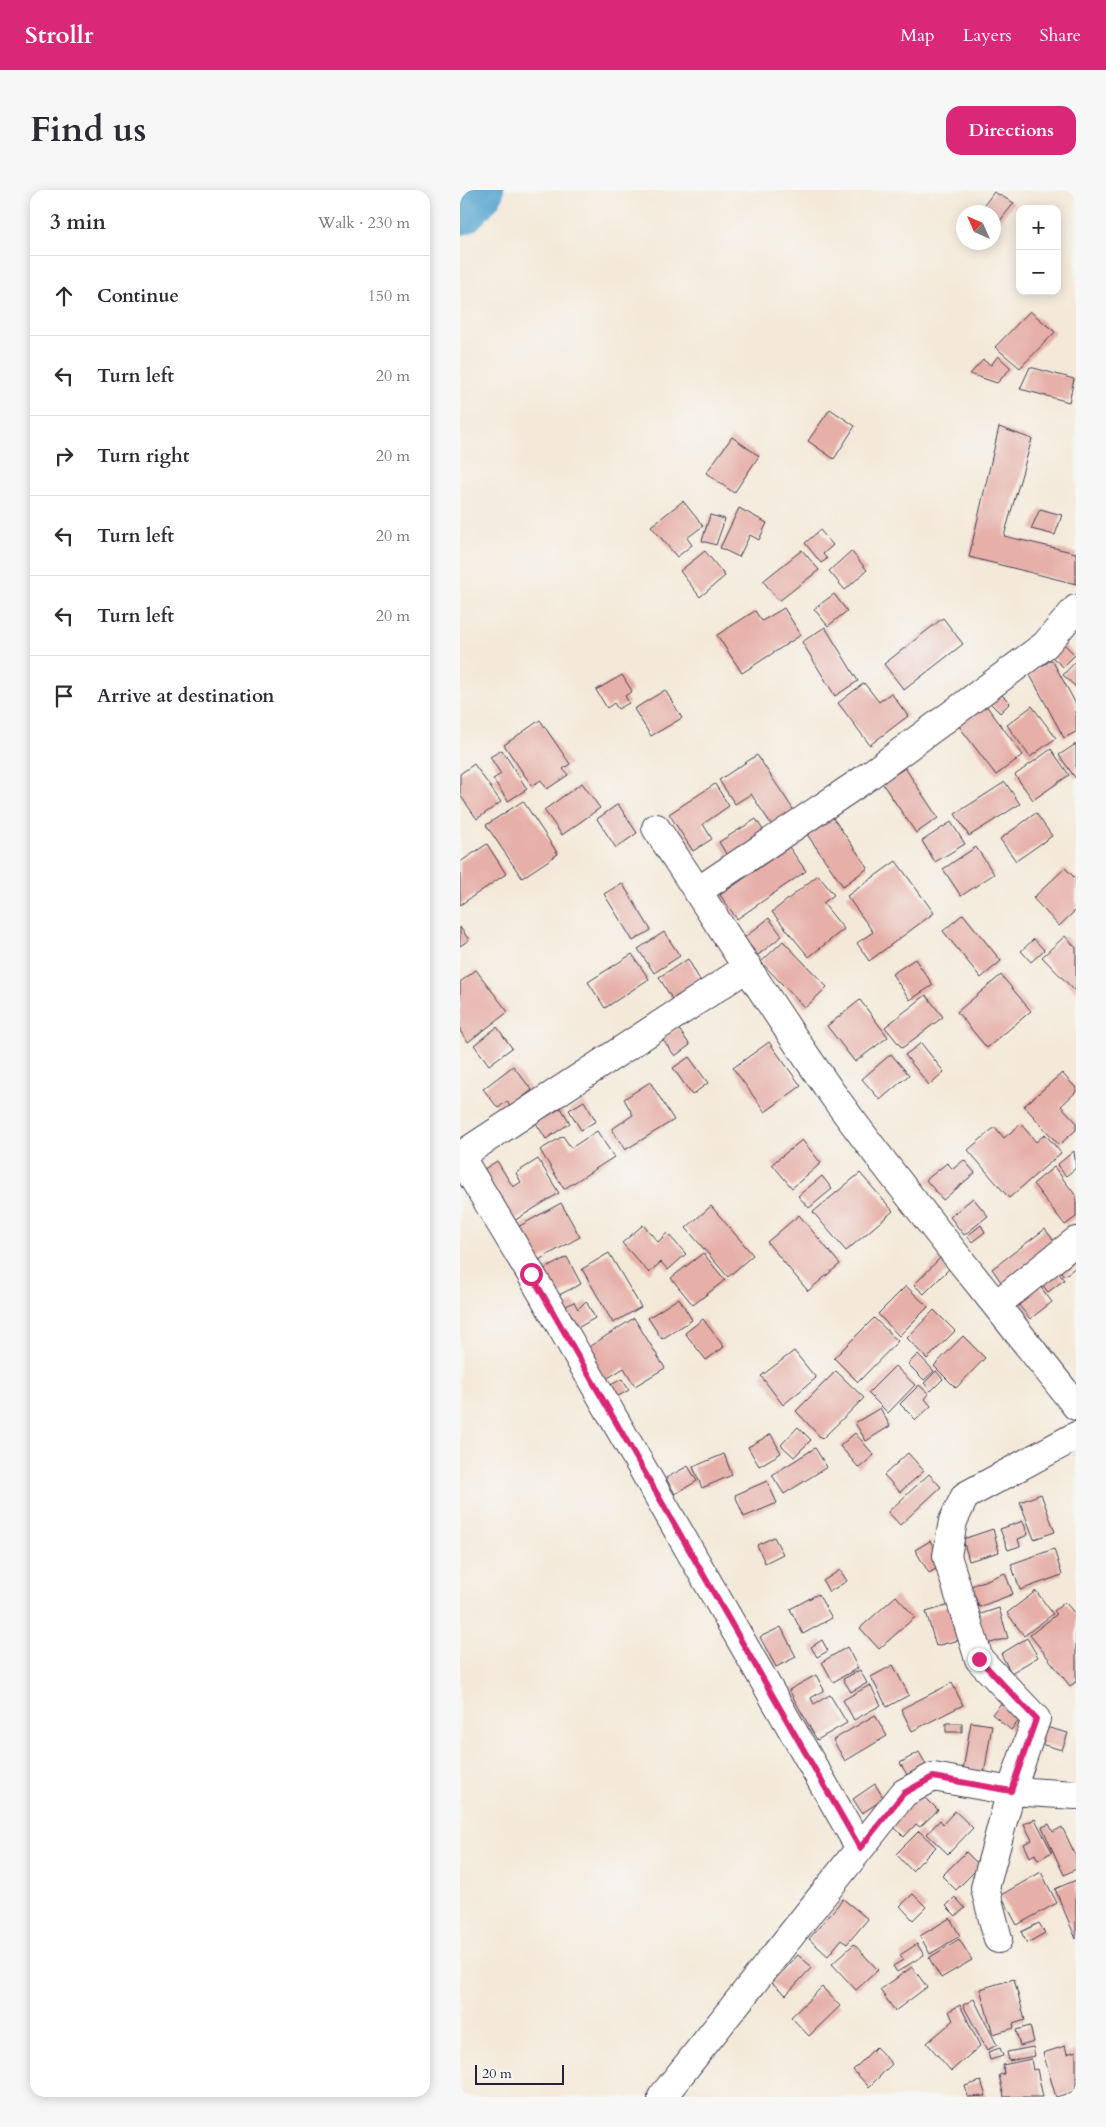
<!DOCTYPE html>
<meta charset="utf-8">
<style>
:root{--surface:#fff;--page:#f7f7f7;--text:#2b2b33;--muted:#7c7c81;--line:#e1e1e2;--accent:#db2777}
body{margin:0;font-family:Cardo,serif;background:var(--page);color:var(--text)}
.controls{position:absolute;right:15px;top:15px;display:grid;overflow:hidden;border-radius:10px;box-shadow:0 2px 12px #0003}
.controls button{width:45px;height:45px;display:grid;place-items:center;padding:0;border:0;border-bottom:1px solid var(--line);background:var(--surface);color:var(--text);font:25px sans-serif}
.compass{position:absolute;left:496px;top:15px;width:45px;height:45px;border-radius:50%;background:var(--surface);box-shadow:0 2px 12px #0003;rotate:315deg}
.scale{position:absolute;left:15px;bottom:12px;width:89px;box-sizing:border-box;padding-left:5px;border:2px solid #22223b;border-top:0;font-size:14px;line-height:18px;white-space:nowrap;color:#22223b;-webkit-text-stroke:4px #f6f6f2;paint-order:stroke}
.stop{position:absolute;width:15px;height:15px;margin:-11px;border:4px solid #db2777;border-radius:50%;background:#fff}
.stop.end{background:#db2777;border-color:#fff;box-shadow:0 1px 5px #0008}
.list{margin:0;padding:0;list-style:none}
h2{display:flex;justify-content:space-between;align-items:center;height:65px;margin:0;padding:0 20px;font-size:21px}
h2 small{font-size:16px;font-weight:400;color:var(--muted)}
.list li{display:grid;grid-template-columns:32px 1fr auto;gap:15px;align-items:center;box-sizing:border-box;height:80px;padding:0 20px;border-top:1px solid var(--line)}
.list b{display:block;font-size:19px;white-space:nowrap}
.list em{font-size:16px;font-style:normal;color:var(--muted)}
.icon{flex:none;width:28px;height:28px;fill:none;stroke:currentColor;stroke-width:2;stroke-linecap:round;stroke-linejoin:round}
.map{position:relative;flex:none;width:616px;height:1907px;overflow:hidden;border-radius:15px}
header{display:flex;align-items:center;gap:30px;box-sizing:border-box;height:70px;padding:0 25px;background:var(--accent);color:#fff}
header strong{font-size:24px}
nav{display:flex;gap:28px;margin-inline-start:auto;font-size:18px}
.intro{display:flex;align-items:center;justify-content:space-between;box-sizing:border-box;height:120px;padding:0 30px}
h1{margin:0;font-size:35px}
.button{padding:12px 22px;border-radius:15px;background:var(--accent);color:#fff;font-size:18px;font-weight:700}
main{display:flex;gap:30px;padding:0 30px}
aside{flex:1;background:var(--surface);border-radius:15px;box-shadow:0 2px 12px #0003}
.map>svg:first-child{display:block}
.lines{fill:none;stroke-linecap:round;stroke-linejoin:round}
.river{stroke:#52a3cd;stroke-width:54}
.building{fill:#e6afa7}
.street-casing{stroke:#424053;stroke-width:30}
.street{stroke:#fff;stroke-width:28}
.route{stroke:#db2777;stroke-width:6}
</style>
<header>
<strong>Strollr</strong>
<nav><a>Map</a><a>Layers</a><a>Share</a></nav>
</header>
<div class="intro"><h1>Find us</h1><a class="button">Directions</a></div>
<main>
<aside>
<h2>3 min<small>Walk · 230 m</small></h2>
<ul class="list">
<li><svg class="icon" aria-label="ahead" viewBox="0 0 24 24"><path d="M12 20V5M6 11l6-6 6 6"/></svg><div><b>Continue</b></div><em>150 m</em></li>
<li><svg class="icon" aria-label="left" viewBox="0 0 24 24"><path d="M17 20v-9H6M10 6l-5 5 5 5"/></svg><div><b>Turn left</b></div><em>20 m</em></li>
<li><svg class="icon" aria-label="right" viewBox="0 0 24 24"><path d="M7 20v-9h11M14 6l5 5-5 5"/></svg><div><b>Turn right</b></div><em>20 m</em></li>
<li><svg class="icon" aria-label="left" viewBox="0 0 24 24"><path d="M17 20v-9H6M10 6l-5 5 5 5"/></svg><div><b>Turn left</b></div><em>20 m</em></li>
<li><svg class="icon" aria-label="left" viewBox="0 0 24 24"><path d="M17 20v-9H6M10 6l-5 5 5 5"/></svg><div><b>Turn left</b></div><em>20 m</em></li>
<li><svg class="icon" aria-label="arrive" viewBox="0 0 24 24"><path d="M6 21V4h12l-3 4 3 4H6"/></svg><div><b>Arrive at destination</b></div></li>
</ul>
</aside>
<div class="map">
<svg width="616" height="1907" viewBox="0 0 616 1907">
<rect width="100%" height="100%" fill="#f6f6f2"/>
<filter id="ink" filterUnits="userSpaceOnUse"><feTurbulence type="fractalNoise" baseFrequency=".02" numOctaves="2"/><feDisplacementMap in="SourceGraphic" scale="10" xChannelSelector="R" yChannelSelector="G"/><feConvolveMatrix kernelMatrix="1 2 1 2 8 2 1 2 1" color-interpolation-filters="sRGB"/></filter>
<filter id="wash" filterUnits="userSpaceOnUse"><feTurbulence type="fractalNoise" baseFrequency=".0096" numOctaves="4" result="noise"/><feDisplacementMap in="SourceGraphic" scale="20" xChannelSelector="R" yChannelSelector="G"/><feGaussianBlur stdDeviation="1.12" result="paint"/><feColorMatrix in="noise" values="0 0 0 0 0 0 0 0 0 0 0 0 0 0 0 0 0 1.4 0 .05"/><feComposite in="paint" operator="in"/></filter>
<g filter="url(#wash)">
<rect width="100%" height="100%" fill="#f4e9d9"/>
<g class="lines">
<path class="river" d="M 0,18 L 17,0"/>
</g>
<g id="blocks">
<path class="building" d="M 534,2 L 554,13 L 535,37 L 534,22 L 519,22 Z
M 570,121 L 595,142 L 560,178 L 535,157 Z
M 538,166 L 551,178 L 537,193 L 510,184 L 523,170 L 531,175 Z
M 570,177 L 614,189 L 609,212 L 560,199 Z
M 370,219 L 395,236 L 374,269 L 348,251 Z
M 539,237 L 572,249 L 544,346 L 616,363 L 616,394 L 509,367 Z
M 272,247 L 299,266 L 274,303 L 246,283 Z
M 223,311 L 243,336 L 227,348 L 232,355 L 217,367 L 191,336 Z
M 279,318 L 307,333 L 299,350 L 290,345 L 279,367 L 260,358 Z
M 580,319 L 602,325 L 595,345 L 571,339 Z
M 250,325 L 265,329 L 256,355 L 242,351 Z
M 360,340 L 373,355 L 363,364 L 367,369 L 361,373 L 345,353 Z
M 342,360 L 359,380 L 319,411 L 303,391 Z
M 245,361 L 265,386 L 240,407 L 220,381 Z
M 391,361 L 407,380 L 385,400 L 369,381 Z
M 374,404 L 387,421 L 368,436 L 354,419 Z
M 324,418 L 341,445 L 282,483 L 257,445 L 295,421 L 302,431 Z
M 483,428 L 503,454 L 444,500 L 424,474 Z
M 365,437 L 398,491 L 375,506 L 342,452 Z
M 602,452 L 615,465 L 603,477 L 590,465 Z
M 592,470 L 616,514 L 616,542 L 604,548 L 569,483 Z
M 616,471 L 616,497 L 603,485 Z
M 162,485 L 172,501 L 165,506 L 169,513 L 158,519 L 154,513 L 147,518 L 136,500 Z
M 404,493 L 419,512 L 431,503 L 448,526 L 410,555 L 378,513 Z
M 205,500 L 222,528 L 191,546 L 174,519 Z
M 539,502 L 550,513 L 540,523 L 529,512 Z
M 525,514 L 563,565 L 536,585 L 498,535 Z
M 572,516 L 596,548 L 570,567 L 547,535 Z
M 80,530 L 110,574 L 103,579 L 108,585 L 87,599 L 81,590 L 72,596 L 44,555 Z
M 616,554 L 616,589 L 599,565 Z
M 591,559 L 609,585 L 573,610 L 555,585 Z
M 42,560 L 67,599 L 48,611 L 33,589 L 41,584 L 30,567 Z
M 297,565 L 335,622 L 313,637 L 291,604 L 275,614 L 259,590 Z
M 14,574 L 41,612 L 17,629 L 0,605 L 0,584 Z
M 445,578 L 478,628 L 456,643 L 422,593 Z
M 545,592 L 560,614 L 509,646 L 495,624 Z
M 122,593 L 140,618 L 102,645 L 84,620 Z
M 255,594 L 269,616 L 243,634 L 252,649 L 233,661 L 209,624 Z
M 63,611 L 98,664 L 62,688 L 26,635 Z
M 158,614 L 177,643 L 156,658 L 137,629 Z
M 576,623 L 592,646 L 556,671 L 540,649 Z
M 371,625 L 408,678 L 383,696 L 346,643 Z
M 296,629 L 308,648 L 271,672 L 259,652 Z
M 491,632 L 505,654 L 475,672 L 462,651 Z
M 27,654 L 46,684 L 0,715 L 0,672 Z
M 329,657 L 346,681 L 277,729 L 260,705 Z
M 516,657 L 534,684 L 501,706 L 483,679 Z
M 436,671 L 474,723 L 409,771 L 397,753 L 413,742 L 387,706 Z
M 605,678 L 616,689 L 616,720 L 599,736 L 573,708 Z
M 358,685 L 374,705 L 363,713 L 384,739 L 349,767 L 312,722 Z
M 162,693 L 191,740 L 173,751 L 144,704 Z
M 503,724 L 541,771 L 521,788 L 483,741 Z
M 309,728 L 322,746 L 298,765 L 284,748 Z
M 0,737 L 9,750 L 0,756 Z
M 204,742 L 220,766 L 194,783 L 178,759 Z
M 605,746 L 616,758 L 616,802 L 582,767 Z
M 574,749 L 584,760 L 571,772 L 561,761 Z
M 323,751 L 367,797 L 345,818 L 301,772 Z
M 172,764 L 189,789 L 145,818 L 128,792 Z
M 228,769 L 241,792 L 212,809 L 199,787 Z
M 455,769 L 473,795 L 450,810 L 432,784 Z
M 16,780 L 48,822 L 8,852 L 0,841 L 0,792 Z
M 541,785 L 571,821 L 527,858 L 497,822 Z
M 466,805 L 483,827 L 442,858 L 425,837 Z
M 400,810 L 428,847 L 395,872 L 367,836 Z
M 37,837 L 52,858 L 29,875 L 14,855 Z
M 218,838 L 230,855 L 215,866 L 202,849 Z
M 309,852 L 341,896 L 305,922 L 273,878 Z
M 461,853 L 484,882 L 469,895 L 445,865 Z
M 431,864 L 449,885 L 420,910 L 402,889 Z
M 229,867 L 248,893 L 232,905 L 213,878 Z
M 53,876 L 72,900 L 50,917 L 47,911 L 38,918 L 23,899 Z
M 602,883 L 616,898 L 616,902 L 601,916 L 616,932 L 616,940 L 599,955 L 564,916 Z
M 190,892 L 214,930 L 165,960 L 152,939 L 173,925 L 164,909 Z
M 124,911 L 136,931 L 121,940 L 109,920 Z
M 101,918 L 110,933 L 86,949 L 76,933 Z
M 561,934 L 576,952 L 585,944 L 601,963 L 549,1008 L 508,960 L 535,937 L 544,948 Z
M 137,941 L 154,967 L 104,999 L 80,960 L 103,946 L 111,958 Z
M 342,950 L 361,973 L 332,998 L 312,974 Z
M 614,961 L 616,978 L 606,986 L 597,975 Z
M 78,969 L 99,1003 L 49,1034 L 18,983 L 37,971 L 53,997 L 61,992 L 56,983 Z
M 504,970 L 515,983 L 483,1010 L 466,990 L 487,973 L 493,979 Z
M 594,977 L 616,1006 L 616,1027 L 605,1035 L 573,994 Z
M 400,983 L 433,1021 L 386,1061 L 353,1022 Z
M 362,986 L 372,999 L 349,1018 L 338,1006 Z
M 513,1008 L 528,1026 L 504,1045 L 490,1027 Z
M 101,1013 L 120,1047 L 75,1072 L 56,1038 Z
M 251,1016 L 293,1065 L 268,1087 L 226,1038 Z
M 339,1025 L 380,1074 L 348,1101 L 307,1052 Z
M 183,1035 L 198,1052 L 207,1043 L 226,1064 L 208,1080 L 201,1072 L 189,1083 L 162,1053 Z
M 521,1035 L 525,1042 L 512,1052 L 507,1046 Z
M 585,1039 L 600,1059 L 546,1099 L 532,1079 Z
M 616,1062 L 616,1077 L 604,1086 L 597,1076 Z
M 149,1063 L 181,1117 L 153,1133 L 122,1079 Z
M 243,1063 L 265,1090 L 233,1115 L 211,1088 Z
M 482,1066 L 492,1076 L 464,1104 L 454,1095 Z
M 107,1067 L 121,1094 L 93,1108 L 79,1082 Z
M 594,1077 L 604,1090 L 588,1102 L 578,1089 Z
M 576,1091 L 592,1112 L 570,1129 L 554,1109 Z
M 446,1096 L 468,1117 L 439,1146 L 418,1124 Z
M 219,1108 L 232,1130 L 202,1149 L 188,1128 Z
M 126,1111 L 135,1128 L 114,1140 L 102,1118 L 114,1112 L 118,1119 Z
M 474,1120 L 495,1141 L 467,1169 L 447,1148 Z
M 174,1128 L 205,1178 L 175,1196 L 164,1178 L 143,1191 L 124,1160 Z
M 414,1128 L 438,1151 L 398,1192 L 374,1168 Z
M 243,1129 L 264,1157 L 246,1170 L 225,1143 Z
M 503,1146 L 525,1168 L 496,1198 L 474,1176 Z
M 334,1161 L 356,1188 L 323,1215 L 301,1186 Z
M 458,1164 L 474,1181 L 464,1190 L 448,1174 Z
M 435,1176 L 455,1195 L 428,1223 L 408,1203 Z
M 376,1181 L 404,1208 L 362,1249 L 336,1221 Z
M 476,1181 L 483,1189 L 471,1201 L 464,1193 Z
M 162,1189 L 169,1200 L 153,1209 L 147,1197 Z
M 459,1195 L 469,1204 L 465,1209 L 471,1216 L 456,1230 L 440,1214 Z
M 420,1218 L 430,1236 L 406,1251 L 395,1233 Z
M 338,1237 L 351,1250 L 334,1267 L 321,1255 Z
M 395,1243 L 414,1265 L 399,1278 L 380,1256 Z
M 311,1244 L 321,1263 L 299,1276 L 288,1257 Z
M 355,1258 L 367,1277 L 324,1304 L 312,1285 Z
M 448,1263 L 464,1281 L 440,1302 L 424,1285 Z
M 264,1264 L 272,1285 L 242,1298 L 233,1277 Z
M 228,1276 L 237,1291 L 215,1304 L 206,1288 Z
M 469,1284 L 481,1297 L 440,1335 L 428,1322 Z
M 307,1291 L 317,1313 L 284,1327 L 275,1305 Z
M 581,1304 L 595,1342 L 574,1349 L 560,1312 Z
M 563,1331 L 568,1345 L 558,1349 L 560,1356 L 548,1360 L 540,1339 Z
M 533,1339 L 539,1362 L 509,1371 L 503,1349 Z
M 314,1347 L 323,1364 L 305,1373 L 297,1355 Z
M 470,1351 L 484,1374 L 469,1383 L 455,1360 Z
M 594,1359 L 602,1385 L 560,1400 L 551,1374 Z
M 380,1380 L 387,1391 L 369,1402 L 363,1391 Z
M 545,1383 L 553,1404 L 519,1417 L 511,1396 Z
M 576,1401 L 593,1424 L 564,1446 L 547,1423 Z
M 358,1404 L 372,1428 L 343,1444 L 330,1419 Z
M 436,1406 L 455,1427 L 419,1459 L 400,1438 Z
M 605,1412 L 616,1425 L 616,1492 L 610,1496 L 570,1445 L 597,1424 L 594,1421 Z
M 493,1414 L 503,1449 L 476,1456 L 466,1422 Z
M 539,1418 L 548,1448 L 527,1454 L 518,1425 Z
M 321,1437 L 336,1467 L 316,1477 L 300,1447 Z
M 567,1448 L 578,1467 L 551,1483 L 541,1464 Z
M 362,1450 L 368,1461 L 357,1467 L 351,1457 Z
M 387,1457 L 398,1478 L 373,1492 L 362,1472 Z
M 433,1475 L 449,1505 L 427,1517 L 411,1487 Z
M 400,1480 L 407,1493 L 391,1502 L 383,1489 Z
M 356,1485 L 364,1500 L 351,1508 L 354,1514 L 370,1505 L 387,1533 L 357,1550 L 329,1500 Z
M 492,1493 L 503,1515 L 452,1541 L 441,1519 Z
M 410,1495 L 421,1515 L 394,1530 L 383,1510 Z
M 544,1510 L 563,1526 L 551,1540 L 532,1524 Z
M 415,1525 L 427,1546 L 385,1571 L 373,1550 Z
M 511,1532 L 532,1535 L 524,1584 L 503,1580 Z
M 486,1533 L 502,1533 L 502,1542 L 486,1542 Z
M 582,1536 L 608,1543 L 602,1560 L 577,1553 Z
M 459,1562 L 468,1578 L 449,1588 L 440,1573 Z
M 415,1594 L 424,1609 L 402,1623 L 393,1609 Z
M 461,1603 L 478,1620 L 460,1637 L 456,1634 L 444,1647 L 431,1634 Z
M 495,1621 L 513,1638 L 488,1664 L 467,1644 L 480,1630 L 483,1634 Z
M 575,1629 L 592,1662 L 578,1670 L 575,1664 L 570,1667 L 564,1654 L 572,1650 L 564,1634 Z
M 589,1634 L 593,1642 L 602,1637 L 616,1666 L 616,1679 L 604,1685 L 582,1637 Z
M 459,1641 L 476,1657 L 452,1681 L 436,1664 Z
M 506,1662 L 520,1676 L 496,1700 L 482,1686 Z
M 581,1682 L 597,1713 L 557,1735 L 541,1705 Z
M 616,1690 L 616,1749 L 595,1699 Z
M 453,1704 L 466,1717 L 453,1730 L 440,1716 Z
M 495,1707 L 505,1718 L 496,1726 L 486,1716 Z
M 383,1709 L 408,1729 L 387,1754 L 381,1750 L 368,1766 L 349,1749 Z
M 490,1728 L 500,1746 L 470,1764 L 460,1746 Z
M 579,1733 L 585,1743 L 567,1753 L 561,1742 Z
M 499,1749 L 512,1770 L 481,1788 L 469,1768 Z
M 394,1754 L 418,1780 L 396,1800 L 372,1774 Z
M 457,1754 L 464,1765 L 437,1782 L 433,1776 L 443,1770 L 440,1765 Z
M 338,1765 L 352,1777 L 326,1805 L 312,1793 Z
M 452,1777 L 467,1797 L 435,1821 L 420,1800 Z
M 554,1789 L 565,1830 L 553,1834 L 554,1838 L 533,1844 L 520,1799 Z
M 362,1797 L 380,1816 L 349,1846 L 331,1827 Z
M 514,1809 L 537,1855 L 527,1860 L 503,1815 Z
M 500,1815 L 520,1856 L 491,1881 L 467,1853 L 493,1831 L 489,1821 Z
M 570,1836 L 574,1852 L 560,1856 L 556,1840 Z
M 605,1856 L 607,1864 L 616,1861 L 616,1901 L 596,1907 L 583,1863 Z
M 416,1857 L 432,1874 L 409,1897 L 393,1880 Z
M 573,1857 L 575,1866 L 549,1871 L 547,1862 Z
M 540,1858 L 543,1866 L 530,1870 L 528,1862 Z
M 571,1869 L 573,1880 L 577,1879 L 583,1907 L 544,1907 L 539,1885 L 544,1884 L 543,1875 Z
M 521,1891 L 526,1906 L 508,1907 L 505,1896 Z"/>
</g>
</g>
<g filter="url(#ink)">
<use href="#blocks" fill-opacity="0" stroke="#424053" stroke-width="1"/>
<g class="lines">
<g class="street-casing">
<path id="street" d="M 196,638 C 256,728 313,821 376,909 C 452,1014 536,1113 616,1216
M 238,701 L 403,590 L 585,455 L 616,419
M 0,966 L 71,1084 L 400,1658
M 0,966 L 288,777
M 537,1114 L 616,1051
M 538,1749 L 525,1698 L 551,1601 L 576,1529 L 519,1469 L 487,1366 L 493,1331 L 505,1306 L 616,1246
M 202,1907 L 444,1603 L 473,1587 L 551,1601 L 616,1605"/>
</g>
<use href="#street" class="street"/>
</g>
</g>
<g class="lines" filter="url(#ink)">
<path class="route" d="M 71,1084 L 400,1658 L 444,1603 L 473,1587 L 551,1601 L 576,1529 L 519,1469"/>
</g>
</svg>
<div class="controls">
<button>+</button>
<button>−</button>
</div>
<svg class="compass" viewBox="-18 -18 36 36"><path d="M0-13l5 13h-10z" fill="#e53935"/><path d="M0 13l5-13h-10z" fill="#7c7c81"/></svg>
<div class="scale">20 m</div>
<div class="stop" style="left:71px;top:1084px"></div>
<div class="stop end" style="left:519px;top:1469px"></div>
</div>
</main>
